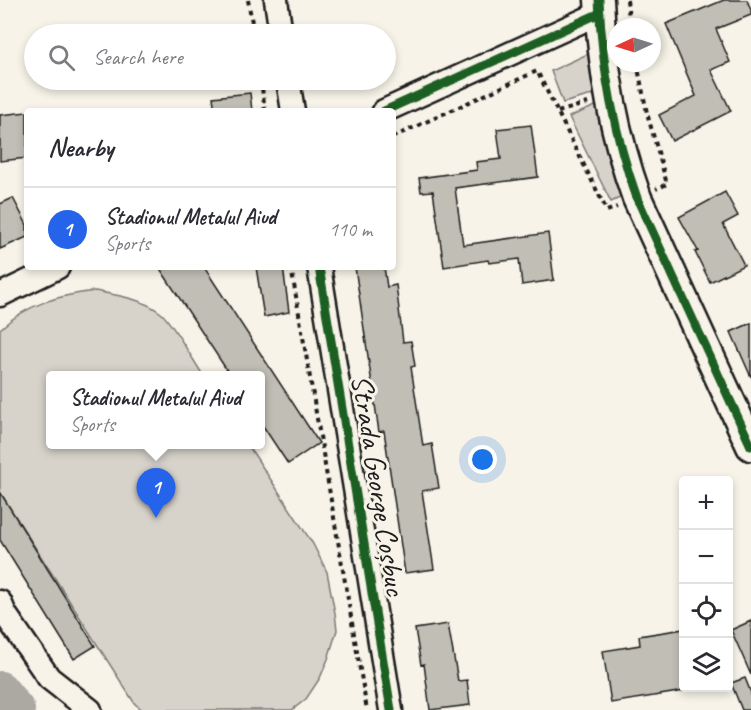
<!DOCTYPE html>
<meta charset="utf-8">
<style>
:root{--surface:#fff;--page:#f2f2f3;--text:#2b2b33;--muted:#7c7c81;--line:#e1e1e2;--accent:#2563eb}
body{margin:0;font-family:Caveat,sans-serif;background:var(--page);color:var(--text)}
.controls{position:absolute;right:18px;bottom:18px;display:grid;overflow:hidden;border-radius:6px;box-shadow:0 3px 9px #0003}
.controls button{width:54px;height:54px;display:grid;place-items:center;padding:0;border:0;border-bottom:2px solid var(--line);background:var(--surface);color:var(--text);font:30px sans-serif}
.compass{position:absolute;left:607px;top:18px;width:54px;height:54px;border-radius:50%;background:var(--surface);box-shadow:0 3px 9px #0003;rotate:266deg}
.you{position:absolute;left:483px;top:460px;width:21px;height:21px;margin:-15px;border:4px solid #fff;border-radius:50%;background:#1a73e8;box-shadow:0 0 0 9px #1a73e833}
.badge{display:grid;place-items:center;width:39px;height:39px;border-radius:50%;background:var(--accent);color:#fff;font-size:20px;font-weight:700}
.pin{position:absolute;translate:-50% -50px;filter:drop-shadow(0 2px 3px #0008)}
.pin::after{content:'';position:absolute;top:32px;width:21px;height:18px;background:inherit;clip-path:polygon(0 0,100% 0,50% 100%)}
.popup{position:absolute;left:46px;top:371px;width:219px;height:78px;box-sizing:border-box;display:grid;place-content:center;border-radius:6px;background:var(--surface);filter:drop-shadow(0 2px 4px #0005);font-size:20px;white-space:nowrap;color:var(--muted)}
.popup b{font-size:22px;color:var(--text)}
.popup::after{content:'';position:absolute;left:50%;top:100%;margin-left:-12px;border:12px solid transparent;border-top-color:var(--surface)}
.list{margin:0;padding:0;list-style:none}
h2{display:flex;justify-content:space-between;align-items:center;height:78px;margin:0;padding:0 24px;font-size:26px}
h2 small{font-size:20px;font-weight:400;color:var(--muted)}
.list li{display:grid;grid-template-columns:39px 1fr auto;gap:18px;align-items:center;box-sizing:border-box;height:84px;padding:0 24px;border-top:2px solid var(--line)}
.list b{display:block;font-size:22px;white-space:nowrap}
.list p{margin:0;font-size:20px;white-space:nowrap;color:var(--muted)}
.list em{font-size:20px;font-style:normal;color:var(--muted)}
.icon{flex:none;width:33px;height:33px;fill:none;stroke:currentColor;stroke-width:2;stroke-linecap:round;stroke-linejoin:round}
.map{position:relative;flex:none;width:751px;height:710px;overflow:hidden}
.search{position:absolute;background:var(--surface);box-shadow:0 3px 9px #0003;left:24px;top:24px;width:372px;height:66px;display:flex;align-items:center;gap:15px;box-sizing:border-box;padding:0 21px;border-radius:33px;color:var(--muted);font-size:22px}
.panel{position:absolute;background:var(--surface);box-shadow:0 3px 9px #0003;left:24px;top:108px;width:372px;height:162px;border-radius:6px}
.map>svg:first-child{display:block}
.green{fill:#d7d3cb;stroke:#7a7874;stroke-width:1.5}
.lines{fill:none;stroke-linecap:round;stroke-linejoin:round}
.river{stroke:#aca9a2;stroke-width:36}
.building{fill:#c0beb5;stroke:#1c1c1c;stroke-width:1.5}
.minor-casing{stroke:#1c1c1c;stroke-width:27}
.major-casing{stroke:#1c1c1c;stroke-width:33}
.path{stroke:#1c1c1c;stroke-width:4;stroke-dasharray:4.5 4.5;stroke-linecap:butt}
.minor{stroke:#f7f3e8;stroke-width:22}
.major{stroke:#f7f3e8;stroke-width:28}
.cycleway-casing{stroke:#f7f3e8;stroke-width:13}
.cycleway{stroke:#1b5e20;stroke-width:9}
.labels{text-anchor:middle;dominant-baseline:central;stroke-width:6;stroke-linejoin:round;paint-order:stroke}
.street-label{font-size:30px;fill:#1c1c1c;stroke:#f7f3e8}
</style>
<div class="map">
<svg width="751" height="710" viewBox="0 0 751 710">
<rect width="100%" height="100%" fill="#f7f3e8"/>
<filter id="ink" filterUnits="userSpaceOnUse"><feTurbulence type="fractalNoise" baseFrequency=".0167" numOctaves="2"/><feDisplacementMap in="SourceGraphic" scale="12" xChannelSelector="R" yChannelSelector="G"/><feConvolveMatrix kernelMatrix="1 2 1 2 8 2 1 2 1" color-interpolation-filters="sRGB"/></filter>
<g filter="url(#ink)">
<path class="green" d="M 596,50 L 603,92 L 563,103 L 551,71 Z
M 605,102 L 626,195 L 611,202 L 569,117 Z
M 95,291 C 117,295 143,299 161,313 C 172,322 194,362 203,375 L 51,376 L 51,444 L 248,445 L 313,544 L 327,572 L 335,613 L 337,630 L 328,659 L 320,678 L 306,699 L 292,710 L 143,710 L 135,704 L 0,492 L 0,329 C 27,304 60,295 95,291 Z"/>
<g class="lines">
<path class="river" d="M 0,689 L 17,710"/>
</g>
<path class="building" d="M 724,0 L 747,0 L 751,10 L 751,15 L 716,29 L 730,62 L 711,70 L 731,111 L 672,141 L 659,115 L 696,96 L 666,24 Z
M 250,93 L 252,111 L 215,111 L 213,97 Z
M 27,112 L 27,158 L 0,161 L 0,115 Z
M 531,125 L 538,177 L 455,188 L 463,245 L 548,233 L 554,280 L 522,285 L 519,259 L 489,263 L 488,260 L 444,267 L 433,191 L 421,192 L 419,178 L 477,170 L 476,162 L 501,159 L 497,129 Z
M 725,192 L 738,216 L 723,224 L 744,265 L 710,282 L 695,252 L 698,251 L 679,217 Z
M 13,198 L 27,225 L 27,237 L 0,249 L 0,204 Z
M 159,267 L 204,267 L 319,443 L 288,464 L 261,423 L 261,375 L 230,375 Z
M 256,267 L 283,267 L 289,312 L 264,317 Z
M 355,267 L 384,267 L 387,287 L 396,285 L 403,342 L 411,341 L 415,366 L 411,367 L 423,446 L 432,444 L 439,488 L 422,491 L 434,569 L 405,573 L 384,431 L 379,432 Z
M 751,323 L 751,377 L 731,332 Z
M 0,492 L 95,646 L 74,659 L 0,540 Z
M 751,621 L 751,675 L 731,630 Z
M 448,624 L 458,681 L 467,680 L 470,705 L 430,710 L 424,664 L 421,665 L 415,629 Z
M 684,629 L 684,691 L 611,703 L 603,651 L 640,645 L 639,636 Z
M 745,678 L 751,693 L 751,710 L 742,710 L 731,683 Z"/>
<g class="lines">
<g class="minor-casing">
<path id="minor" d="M 276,0 L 281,34
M 288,80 L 293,111
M 384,111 L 600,13
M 319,267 L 391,710
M 0,295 L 58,267
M 0,602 L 5,614 L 49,678 L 90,710"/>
</g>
<g class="major-casing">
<path id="major" d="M 599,0 C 602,68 614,134 637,198 L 751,446"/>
</g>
<path class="path" d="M 248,0 L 254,34
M 627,0 L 630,27
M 637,63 L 647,113 L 667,184 L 656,189
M 261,80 L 265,111
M 558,112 L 588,103
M 393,137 L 537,71 L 607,211 L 617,207
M 291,267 L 367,710"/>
<use href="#minor" class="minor"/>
<use href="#major" class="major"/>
<g class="cycleway-casing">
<path id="cycleway" d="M 599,0 C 602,68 614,134 637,198 L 751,446
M 384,111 L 600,13
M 319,267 L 391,710"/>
</g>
<use href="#cycleway" class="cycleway"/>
</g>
</g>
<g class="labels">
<g class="street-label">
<text transform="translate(379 485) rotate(81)">Strada George Coșbuc</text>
</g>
</g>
</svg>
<div class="controls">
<button>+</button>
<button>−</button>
<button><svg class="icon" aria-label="locate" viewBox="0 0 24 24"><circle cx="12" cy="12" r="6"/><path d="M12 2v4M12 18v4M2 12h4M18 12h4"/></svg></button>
<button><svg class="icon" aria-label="layers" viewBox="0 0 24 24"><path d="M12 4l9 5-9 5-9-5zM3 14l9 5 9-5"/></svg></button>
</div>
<svg class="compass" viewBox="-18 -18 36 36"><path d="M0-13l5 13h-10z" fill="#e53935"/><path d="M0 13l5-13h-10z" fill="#7c7c81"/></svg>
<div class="you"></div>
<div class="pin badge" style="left:156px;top:518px">1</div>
<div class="popup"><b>Stadionul Metalul Aiud</b>Sports</div>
<div class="search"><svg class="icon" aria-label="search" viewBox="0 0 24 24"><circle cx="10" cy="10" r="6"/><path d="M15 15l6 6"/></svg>Search here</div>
<section class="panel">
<h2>Nearby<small></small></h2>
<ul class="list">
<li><span class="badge">1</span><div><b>Stadionul Metalul Aiud</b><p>Sports</p></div><em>110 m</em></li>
</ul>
</section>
</div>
